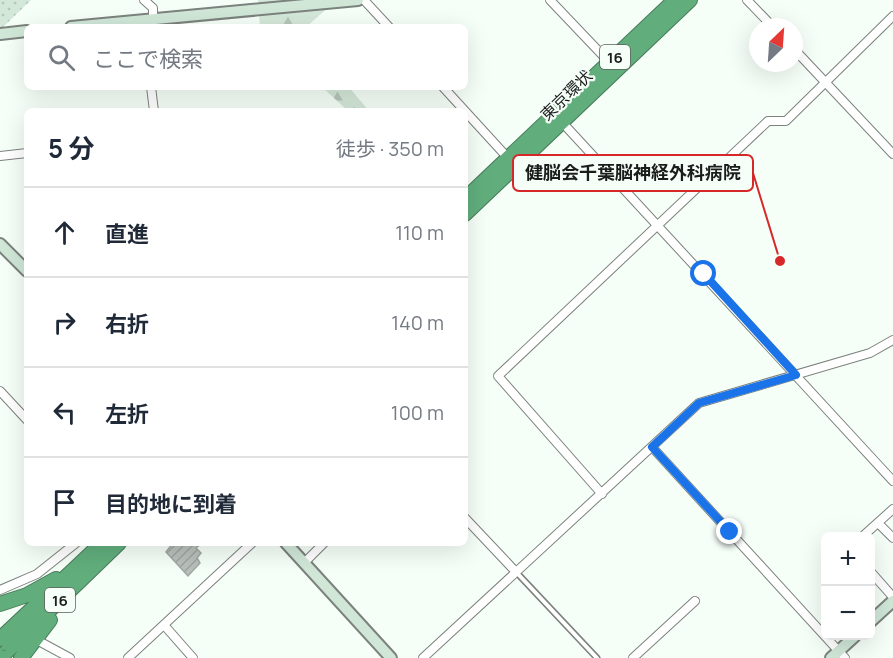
<!DOCTYPE html>
<html lang="ja">
<meta charset="utf-8">
<style>
:root{--surface:#fff;--page:#f2f2f3;--text:#1f2937;--muted:#747a83;--line:#e0e1e3}
body{margin:0;font-family:Manrope,"Noto Sans JP",sans-serif;background:var(--page);color:var(--text)}
.controls{position:absolute;right:18px;bottom:18px;display:grid;overflow:hidden;border-radius:9px;box-shadow:0 6px 24px #0002}
.controls button{width:54px;height:54px;display:grid;place-items:center;padding:0;border:0;border-bottom:2px solid var(--line);background:var(--surface);color:var(--text);font:30px sans-serif}
.compass{position:absolute;left:749px;top:18px;width:54px;height:54px;border-radius:50%;background:var(--surface);box-shadow:0 6px 24px #0002;rotate:25deg}
.stop{position:absolute;width:18px;height:18px;margin:-14px;border:4px solid #1a73e8;border-radius:50%;background:#fff}
.stop.end{background:#1a73e8;border-color:#fff;box-shadow:0 2px 6px #0008}
.list{margin:0;padding:0;list-style:none}
h2{display:flex;justify-content:space-between;align-items:center;height:78px;margin:0;padding:0 24px;font-size:26px}
h2 small{font-size:20px;font-weight:400;color:var(--muted)}
.list li{display:grid;grid-template-columns:39px 1fr auto;gap:18px;align-items:center;box-sizing:border-box;height:90px;padding:0 24px;border-top:2px solid var(--line)}
.list b{display:block;font-size:22px;white-space:nowrap}
.list em{font-size:20px;font-style:normal;color:var(--muted)}
.icon{flex:none;width:33px;height:33px;fill:none;stroke:currentColor;stroke-width:2;stroke-linecap:round;stroke-linejoin:round}
.map{position:relative;flex:none;width:893px;height:658px;overflow:hidden}
.search{position:absolute;background:var(--surface);box-shadow:0 6px 24px #0002;left:24px;top:24px;width:444px;height:66px;display:flex;align-items:center;gap:15px;box-sizing:border-box;padding:0 21px;border-radius:9px;color:var(--muted);font-size:22px}
.panel{position:absolute;background:var(--surface);box-shadow:0 6px 24px #0002;left:24px;top:108px;width:444px;height:438px;border-radius:9px}
.map>svg:first-child{display:block}
.green{fill:url(#green-dots)}
.forest{fill:url(#forest-firs)}
.building{fill:url(#building-hatch);stroke:#a1a7a2;stroke-width:1.5}
.lines{fill:none;stroke-linecap:round;stroke-linejoin:round}
.lane-casing{stroke:#7c827d;stroke-width:7}
.street-casing{stroke:#7c827d;stroke-width:10}
.secondary-casing{stroke:#7c827d;stroke-width:14}
.highway-casing{stroke:#487b5a;stroke-width:16}
.lane{stroke:#fff;stroke-width:4}
.street{stroke:#fff;stroke-width:8}
.secondary{stroke:#d0e7d8;stroke-width:10}
.highway{stroke:#61ae7c;stroke-width:14}
.highway-bridge-casing{stroke:#487b5a;stroke-width:16;stroke-linecap:butt}
.highway-bridge{stroke:#61ae7c;stroke-width:14}
.route{stroke:#1a73e8;stroke-width:8}
.labels{text-anchor:middle;dominant-baseline:central;stroke-width:4.5;stroke-linejoin:round;paint-order:stroke}
.shield{fill:#f6fef8;stroke:#5c605d;stroke-width:1.5}
.shield-label{font-size:15px;font-weight:bold;fill:#1a1d1b}
.street-label{font-size:16px;fill:#1a1d1b;stroke:#f6fef8}
.leader{fill:none;stroke:#d62828;stroke-width:2}
.callout-dot{fill:#d62828;stroke:#f6fef8;stroke-width:2}
.callout{fill:#f6fef8;stroke:#d62828;stroke-width:2}
.callout-label{font-size:18px;text-anchor:middle;font-weight:bold;fill:#1a1d1b}
</style>
<div class="map">
<svg width="893" height="658" viewBox="0 0 893 658">
<defs>
<pattern id="green-dots" width="8" height="8" patternUnits="userSpaceOnUse" patternTransform="scale(1.5)"><rect width="8" height="8" fill="#d4e8d9"/><path d="M2 2h.1M6 6h.1" fill="none" stroke="#b5c7ba" stroke-width="1.8" stroke-linecap="round"/></pattern>
<pattern id="forest-firs" width="22" height="20" patternUnits="userSpaceOnUse" patternTransform="scale(1.5)"><rect width="22" height="20" fill="#d4e8d9"/><path d="M5 1l3.5 6h-7zM16 11l3.5 6h-7z" fill="#b5c7ba"/></pattern>
<pattern id="building-hatch" width="6" height="6" patternUnits="userSpaceOnUse" patternTransform="scale(1.5)"><rect width="6" height="6" fill="#b9c0bb"/><path d="M-1 1l2-2M0 6l6-6M5 7l2-2" fill="none" stroke="#9ea5a0"/></pattern>
</defs>
<rect width="100%" height="100%" fill="#f6fef8"/>
<path class="green" d="M 0,0 L 31,0 L 0,30 Z"/>
<path class="forest" d="M 258,0 L 337,0 L 306,27 L 260,27 Z
M 322,87 L 349,87 L 369,111 L 348,111 Z"/>
<path class="building" d="M 173,543 L 202,543 L 196,548 L 201,553 L 197,558 L 200,563 L 188,576 L 166,552 Z"/>
<g class="lines">
<g class="lane-casing">
<path id="lane" d="M 517,573 L 597,658"/>
</g>
<g class="street-casing">
<path id="street" d="M 144,0 L 153,8 L 153,19
M 364,0 L 389,27
M 550,0 L 609,62
M 747,0 L 773,27
M 794,49 L 893,154
M 151,87 L 154,111
M 443,87 L 508,158
M 560,120 L 893,481
M 0,156 L 27,153
M 0,391 L 27,420
M 652,447 L 845,658
M 602,494 L 498,376 L 768,121 L 786,121 L 893,16
M 465,518 L 516,572
M 878,523 L 893,538
M 863,536 L 893,509
M 304,563 L 324,543
M 870,571 L 893,597
M 0,590 L 37,574 L 76,543
M 164,625 L 193,658
M 35,639 L 70,658
M 128,658 L 252,543
M 423,658 L 699,403 L 870,353 L 893,340
M 633,658 L 695,601"/>
</g>
<g class="secondary-casing">
<path id="secondary" d="M 71,27 L 358,0
M 0,34 L 27,31
M 0,244 L 27,271
M 286,543 L 391,658
M 870,622 L 893,601
M 831,658 L 855,636"/>
</g>
<g class="highway-casing">
<path id="highway" d="M 465,199 L 675,0
M 465,214 L 690,0
M 0,604 L 27,595 L 56,579
M 0,639 L 102,543
M 0,658 L 119,543
M 21,658 L 50,620"/>
</g>
<use href="#lane" class="lane"/>
<use href="#street" class="street"/>
<use href="#secondary" class="secondary"/>
<use href="#highway" class="highway"/>
<g class="highway-bridge-casing">
<path id="highway-bridge" d="M 0,657 L 3,658"/>
</g>
<use href="#highway-bridge" class="highway-bridge"/>
</g>
<g class="lines">
<path class="route" d="M 704,274 L 796,375 L 699,403 L 652,447 L 730,532"/>
</g>
<g class="labels">
<g class="shield">
<rect x="600" y="45" width="30" height="24" rx="4.5"/>
<rect x="45" y="588" width="30" height="24" rx="4.5"/>
</g>
<g class="shield-label">
<text x="615" y="57">16</text>
<text x="60" y="600">16</text>
</g>
<g class="street-label">
<text transform="translate(566 95) rotate(-44)">東京環状</text>
</g>
</g>
<path class="leader" d="M780 261L753 173"/>
<circle class="callout-dot" cx="780" cy="261" r="6"/>
<rect class="callout" x="513" y="155" width="240" height="36" rx="6"/>
<g class="callout-label">
<text x="633" y="179">健脳会千葉脳神経外科病院</text>
</g>
</svg>
<div class="controls">
<button>+</button>
<button>−</button>
</div>
<svg class="compass" viewBox="-18 -18 36 36"><path d="M0-13l5 13h-10z" fill="#e53935"/><path d="M0 13l5-13h-10z" fill="#747a83"/></svg>
<div class="stop" style="left:704px;top:274px"></div>
<div class="stop end" style="left:730px;top:532px"></div>
<div class="search"><svg class="icon" aria-label="search" viewBox="0 0 24 24"><circle cx="10" cy="10" r="6"/><path d="M15 15l6 6"/></svg>ここで検索</div>
<section class="panel">
<h2>5 分<small>徒歩 · 350 m</small></h2>
<ul class="list">
<li><svg class="icon" aria-label="ahead" viewBox="0 0 24 24"><path d="M12 20V5M6 11l6-6 6 6"/></svg><div><b>直進</b></div><em>110 m</em></li>
<li><svg class="icon" aria-label="right" viewBox="0 0 24 24"><path d="M7 20v-9h11M14 6l5 5-5 5"/></svg><div><b>右折</b></div><em>140 m</em></li>
<li><svg class="icon" aria-label="left" viewBox="0 0 24 24"><path d="M17 20v-9H6M10 6l-5 5 5 5"/></svg><div><b>左折</b></div><em>100 m</em></li>
<li><svg class="icon" aria-label="arrive" viewBox="0 0 24 24"><path d="M6 21V4h12l-3 4 3 4H6"/></svg><div><b>目的地に到着</b></div></li>
</ul>
</section>
</div>
